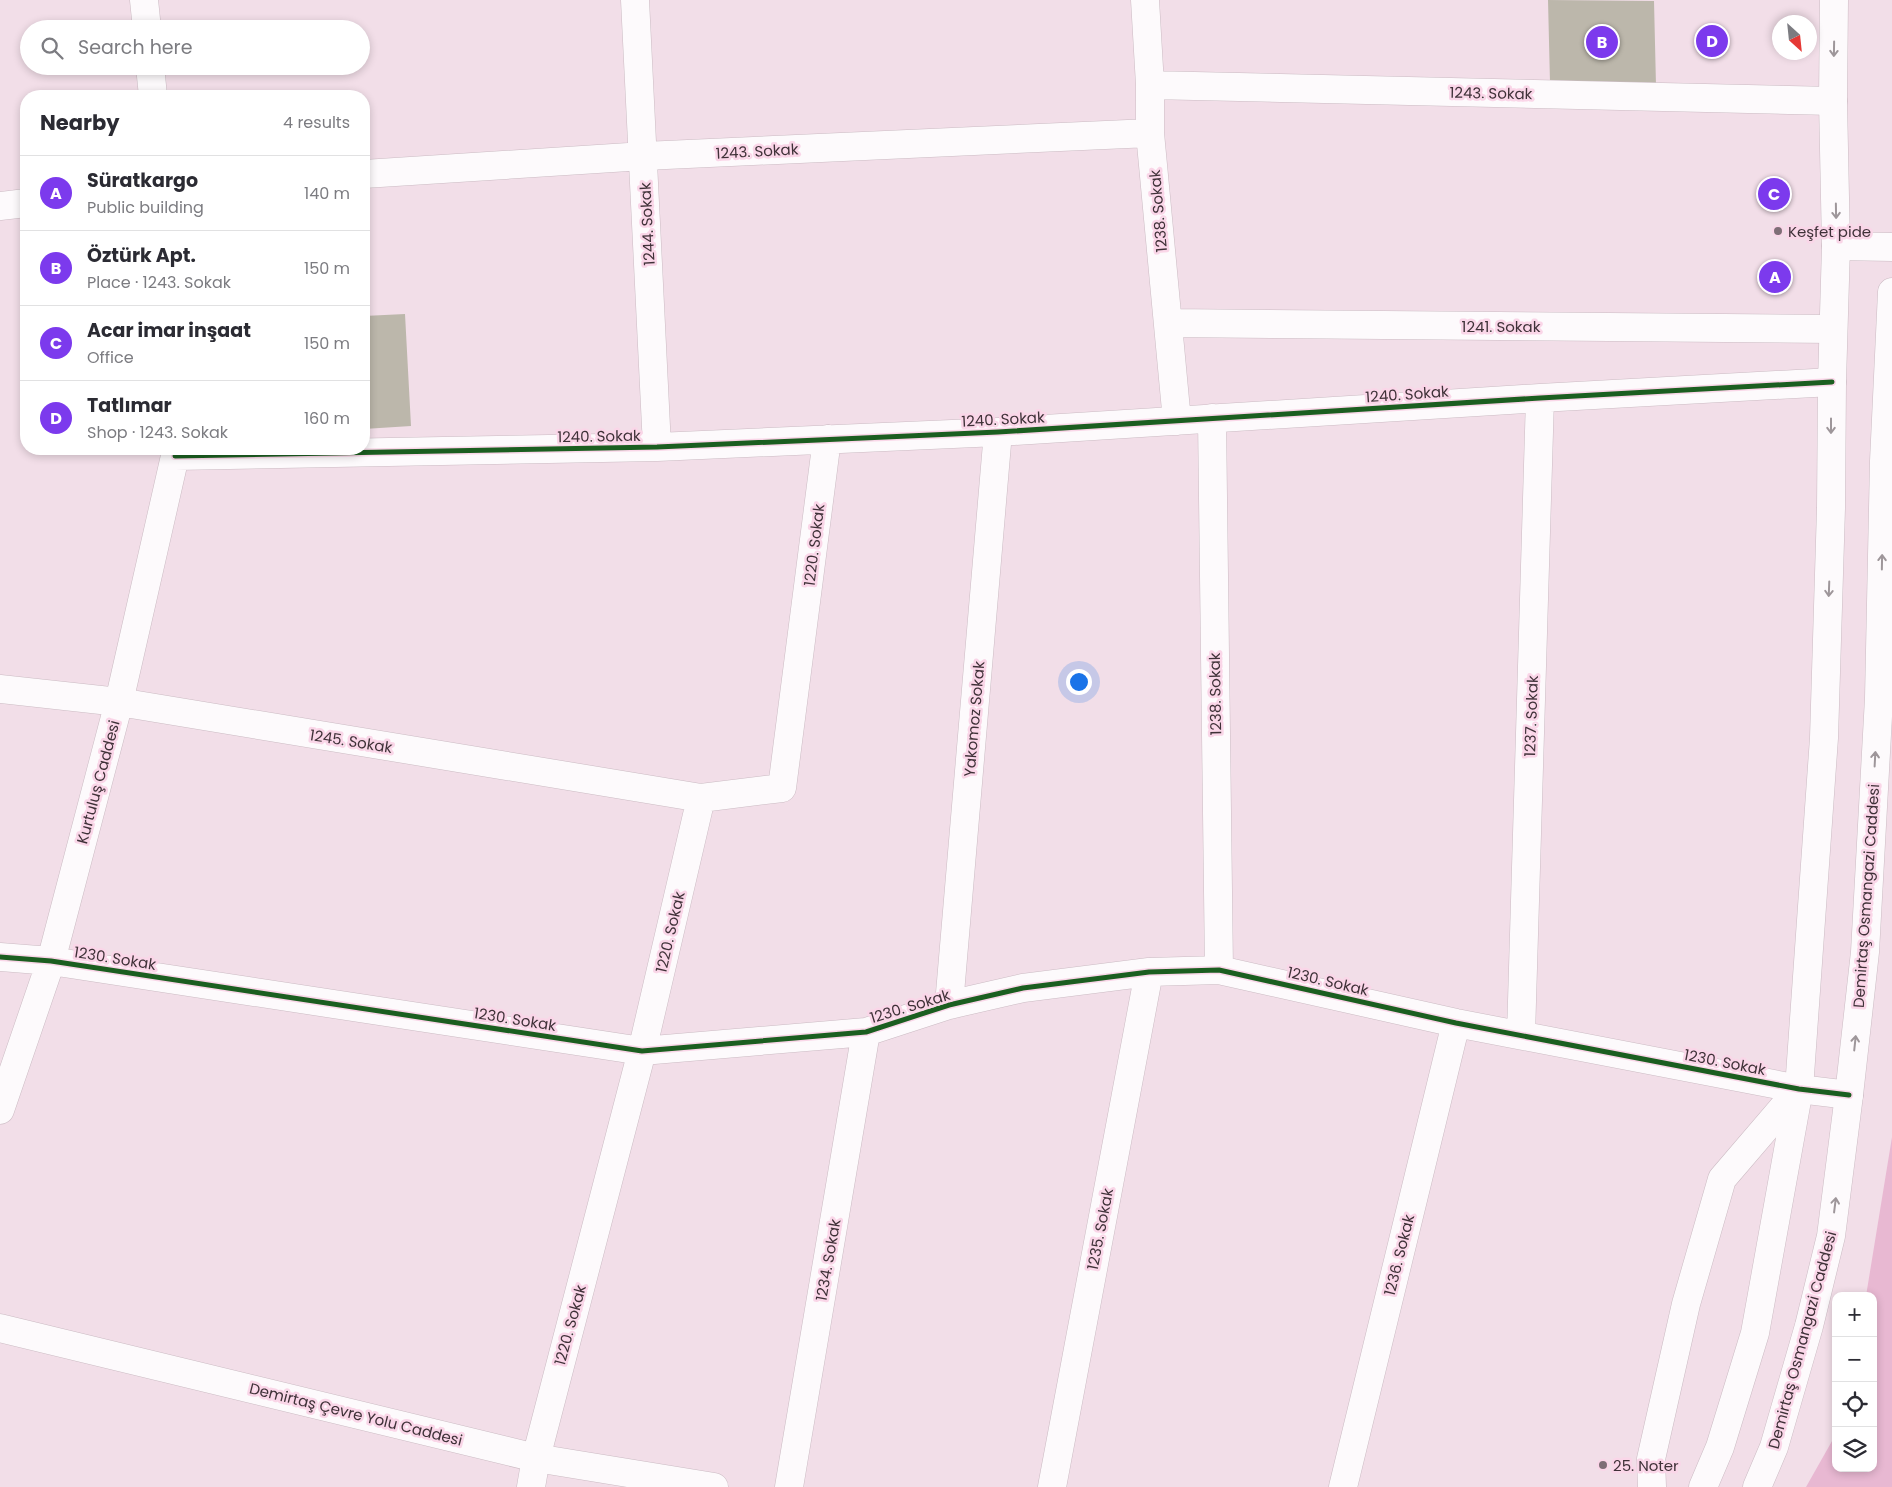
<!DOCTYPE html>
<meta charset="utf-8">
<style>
:root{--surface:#fff;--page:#f7f7f7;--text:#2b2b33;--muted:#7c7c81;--line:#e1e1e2;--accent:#7c3aed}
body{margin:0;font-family:Poppins,sans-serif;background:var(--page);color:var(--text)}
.controls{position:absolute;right:15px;bottom:15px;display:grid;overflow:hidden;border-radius:10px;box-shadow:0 2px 8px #0003}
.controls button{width:45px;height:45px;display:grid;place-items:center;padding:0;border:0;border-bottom:1px solid var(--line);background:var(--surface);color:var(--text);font:25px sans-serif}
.compass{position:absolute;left:1772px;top:15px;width:45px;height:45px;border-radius:50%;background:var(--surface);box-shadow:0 2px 8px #0003;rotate:153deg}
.you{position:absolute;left:1078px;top:681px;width:18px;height:18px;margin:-12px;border:4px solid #fff;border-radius:50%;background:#1a73e8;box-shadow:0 0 0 8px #1a73e833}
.badge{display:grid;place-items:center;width:32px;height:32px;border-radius:50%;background:var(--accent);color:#fff;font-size:16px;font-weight:700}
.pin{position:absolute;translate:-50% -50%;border:2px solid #fff;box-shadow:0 1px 5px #0006}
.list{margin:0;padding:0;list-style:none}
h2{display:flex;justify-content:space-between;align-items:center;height:65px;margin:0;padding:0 20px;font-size:21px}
h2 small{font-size:16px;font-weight:400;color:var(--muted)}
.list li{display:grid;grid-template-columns:32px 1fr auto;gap:15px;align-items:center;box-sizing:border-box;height:75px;padding:0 20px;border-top:1px solid var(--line)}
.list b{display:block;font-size:19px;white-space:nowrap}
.list p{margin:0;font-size:16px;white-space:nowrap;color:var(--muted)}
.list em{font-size:16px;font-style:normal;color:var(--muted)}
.icon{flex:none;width:28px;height:28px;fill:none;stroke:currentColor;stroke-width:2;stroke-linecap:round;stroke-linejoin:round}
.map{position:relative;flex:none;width:1892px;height:1487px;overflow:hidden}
.search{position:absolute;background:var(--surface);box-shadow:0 2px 8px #0003;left:20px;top:20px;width:350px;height:55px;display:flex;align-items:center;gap:12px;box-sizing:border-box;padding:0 18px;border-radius:28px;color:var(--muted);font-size:19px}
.panel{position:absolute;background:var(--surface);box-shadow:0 2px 8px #0003;left:20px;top:90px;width:350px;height:365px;border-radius:20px}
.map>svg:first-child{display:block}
.green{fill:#e8b8d2}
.building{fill:#bcb7ab}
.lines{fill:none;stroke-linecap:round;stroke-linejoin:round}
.minor-casing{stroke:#cbbbc3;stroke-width:29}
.secondary-casing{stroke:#cbbbc3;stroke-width:29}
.minor{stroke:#fdfafc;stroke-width:28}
.secondary{stroke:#fdfafc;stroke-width:28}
.cycleway-casing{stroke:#fad6e8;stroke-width:8}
.cycleway{stroke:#1b5e20;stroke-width:5}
.oneway{stroke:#9e969a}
.poi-dot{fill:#7e6e76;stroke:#fad6e8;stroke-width:2}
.labels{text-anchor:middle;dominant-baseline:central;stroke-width:5;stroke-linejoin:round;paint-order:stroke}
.street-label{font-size:15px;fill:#3f3138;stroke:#fad6e8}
.poi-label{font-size:15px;fill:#3f3138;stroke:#fad6e8;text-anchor:start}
</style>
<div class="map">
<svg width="1892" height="1487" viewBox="0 0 1892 1487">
<rect width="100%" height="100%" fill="#f2dee8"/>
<path class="green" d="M 1892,1137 L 1892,1487 L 1806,1487 L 1836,1434 L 1836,1468 L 1873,1468 L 1873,1296 L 1866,1296 Z"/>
<path class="building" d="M 1548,0 L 1654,1 L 1656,86 L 1550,83 Z
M 405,314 L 411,426 L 364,429 L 364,316 Z"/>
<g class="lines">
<g class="minor-casing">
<path id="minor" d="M 144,0 L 147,29
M 635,0 L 657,447
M 1145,0 L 1150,85 L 1150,133 L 1177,421
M 150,66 L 153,96
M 1150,85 L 1833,101
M 364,174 L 644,156 L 1150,133
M 0,206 L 26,203
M 1836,246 L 1892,247
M 1168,323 L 1833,329
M 1212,418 L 1219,970
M 175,456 L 657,447 L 998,432 L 1540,398 L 1832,382
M 0,689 L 119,702 L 701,798
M 0,957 L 51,961 L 642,1051 L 866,1032 L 949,1005 L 1023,988 L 1149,972 L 1219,970 L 1456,1023 L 1799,1089 L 1849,1095
M 949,1005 L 998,432
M 1521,1035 L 1540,398
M 0,1110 L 51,961 L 119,702 L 175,456 L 175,449
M 531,1487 L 536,1458 L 642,1051 L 701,798 L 782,788 L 827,439
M 789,1487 L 866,1032
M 1052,1487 L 1149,972
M 1343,1487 L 1456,1023
M 1652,1487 L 1651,1459 L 1686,1304 L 1722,1179 L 1799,1089"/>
</g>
<g class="secondary-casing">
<path id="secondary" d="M 0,1328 L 536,1458 L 714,1487
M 1703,1487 L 1720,1447 L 1755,1333 L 1799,1089 L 1824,738 L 1831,508 L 1832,382 L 1836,246 L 1833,101 L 1834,0
M 1757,1487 L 1774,1447 L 1809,1326 L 1831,1236 L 1849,1095 L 1865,952 L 1879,698 L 1884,461 L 1892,292"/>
</g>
<use href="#minor" class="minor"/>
<use href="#secondary" class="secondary"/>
<g class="cycleway-casing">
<path id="cycleway" d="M 175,456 L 657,447 L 998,432 L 1540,398 L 1832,382
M 0,957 L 51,961 L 642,1051 L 866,1032 L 949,1005 L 1023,988 L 1149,972 L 1219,970 L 1456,1023 L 1799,1089 L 1849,1095"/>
</g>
<use href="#cycleway" class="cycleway"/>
</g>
<defs><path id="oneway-shaft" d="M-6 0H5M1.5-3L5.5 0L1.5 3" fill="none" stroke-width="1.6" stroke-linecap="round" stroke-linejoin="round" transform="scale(1.25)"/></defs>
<g class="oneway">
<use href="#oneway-shaft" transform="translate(1834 49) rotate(91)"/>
<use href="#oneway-shaft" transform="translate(1836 211) rotate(89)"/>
<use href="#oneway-shaft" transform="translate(1831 426) rotate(90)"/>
<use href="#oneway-shaft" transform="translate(1882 562) rotate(-89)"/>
<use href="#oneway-shaft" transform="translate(1829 589) rotate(92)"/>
<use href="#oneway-shaft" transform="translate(1875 759) rotate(-87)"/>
<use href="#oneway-shaft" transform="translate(1855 1043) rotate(-84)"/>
<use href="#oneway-shaft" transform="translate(1835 1205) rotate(-83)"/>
</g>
<g class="poi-dot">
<circle cx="1778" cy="231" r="5"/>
<circle cx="1603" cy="1465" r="5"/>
</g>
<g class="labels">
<g class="street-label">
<text transform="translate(1491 93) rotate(1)">1243. Sokak</text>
<text transform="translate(757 151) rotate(-3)">1243. Sokak</text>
<text transform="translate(1158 211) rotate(-95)">1238. Sokak</text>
<text transform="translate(647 224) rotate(-93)">1244. Sokak</text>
<text x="1501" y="326">1241. Sokak</text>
<text transform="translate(1407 394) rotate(-4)">1240. Sokak</text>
<text transform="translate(1003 419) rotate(-3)">1240. Sokak</text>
<text transform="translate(599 436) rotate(-1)">1240. Sokak</text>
<text transform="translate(814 545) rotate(-83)">1220. Sokak</text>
<text transform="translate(1215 694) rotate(-91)">1238. Sokak</text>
<text transform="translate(1531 716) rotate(-88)">1237. Sokak</text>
<text transform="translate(974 719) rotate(-85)">Yakomoz Sokak</text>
<text transform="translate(351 741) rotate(9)">1245. Sokak</text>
<text transform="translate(98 782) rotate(-75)">Kurtuluş Caddesi</text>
<text transform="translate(1866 896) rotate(-86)">Demirtaş Osmangazi Caddesi</text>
<text transform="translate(670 932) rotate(-77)">1220. Sokak</text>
<text transform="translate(115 958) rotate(9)">1230. Sokak</text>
<text transform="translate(1328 981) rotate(13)">1230. Sokak</text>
<text transform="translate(910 1006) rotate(-17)">1230. Sokak</text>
<text transform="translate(515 1019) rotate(9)">1230. Sokak</text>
<text transform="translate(1725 1062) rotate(11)">1230. Sokak</text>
<text transform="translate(1100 1229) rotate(-79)">1235. Sokak</text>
<text transform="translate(1399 1255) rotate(-76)">1236. Sokak</text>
<text transform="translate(828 1260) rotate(-80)">1234. Sokak</text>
<text transform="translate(570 1325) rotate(-75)">1220. Sokak</text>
<text transform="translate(1802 1340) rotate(-75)">Demirtaş Osmangazi Caddesi</text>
<text transform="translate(356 1414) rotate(14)">Demirtaş Çevre Yolu Caddesi</text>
</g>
<g class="poi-label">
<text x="1788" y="231">Keşfet pide</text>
<text x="1613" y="1465">25. Noter</text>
</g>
</g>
</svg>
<div class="controls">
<button>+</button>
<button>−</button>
<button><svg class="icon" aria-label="locate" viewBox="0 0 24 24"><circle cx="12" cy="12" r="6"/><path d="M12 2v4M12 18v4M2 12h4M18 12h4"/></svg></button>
<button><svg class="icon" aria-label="layers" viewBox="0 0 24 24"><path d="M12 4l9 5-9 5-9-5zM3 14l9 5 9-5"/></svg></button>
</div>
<svg class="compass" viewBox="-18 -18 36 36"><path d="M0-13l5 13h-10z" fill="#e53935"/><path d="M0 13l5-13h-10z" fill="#7c7c81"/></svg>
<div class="you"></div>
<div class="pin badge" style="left:1775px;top:277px">A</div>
<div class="pin badge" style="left:1602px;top:42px">B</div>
<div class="pin badge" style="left:1774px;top:194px">C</div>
<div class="pin badge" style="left:1712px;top:41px">D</div>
<div class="search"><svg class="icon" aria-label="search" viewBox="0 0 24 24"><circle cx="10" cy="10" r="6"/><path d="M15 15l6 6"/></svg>Search here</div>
<section class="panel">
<h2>Nearby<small>4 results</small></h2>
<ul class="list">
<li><span class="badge">A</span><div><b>Süratkargo</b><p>Public building</p></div><em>140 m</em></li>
<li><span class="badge">B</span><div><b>Öztürk Apt.</b><p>Place · 1243. Sokak</p></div><em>150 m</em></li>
<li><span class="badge">C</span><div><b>Acar imar inşaat</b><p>Office</p></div><em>150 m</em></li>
<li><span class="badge">D</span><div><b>Tatlımar</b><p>Shop · 1243. Sokak</p></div><em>160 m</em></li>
</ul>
</section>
</div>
